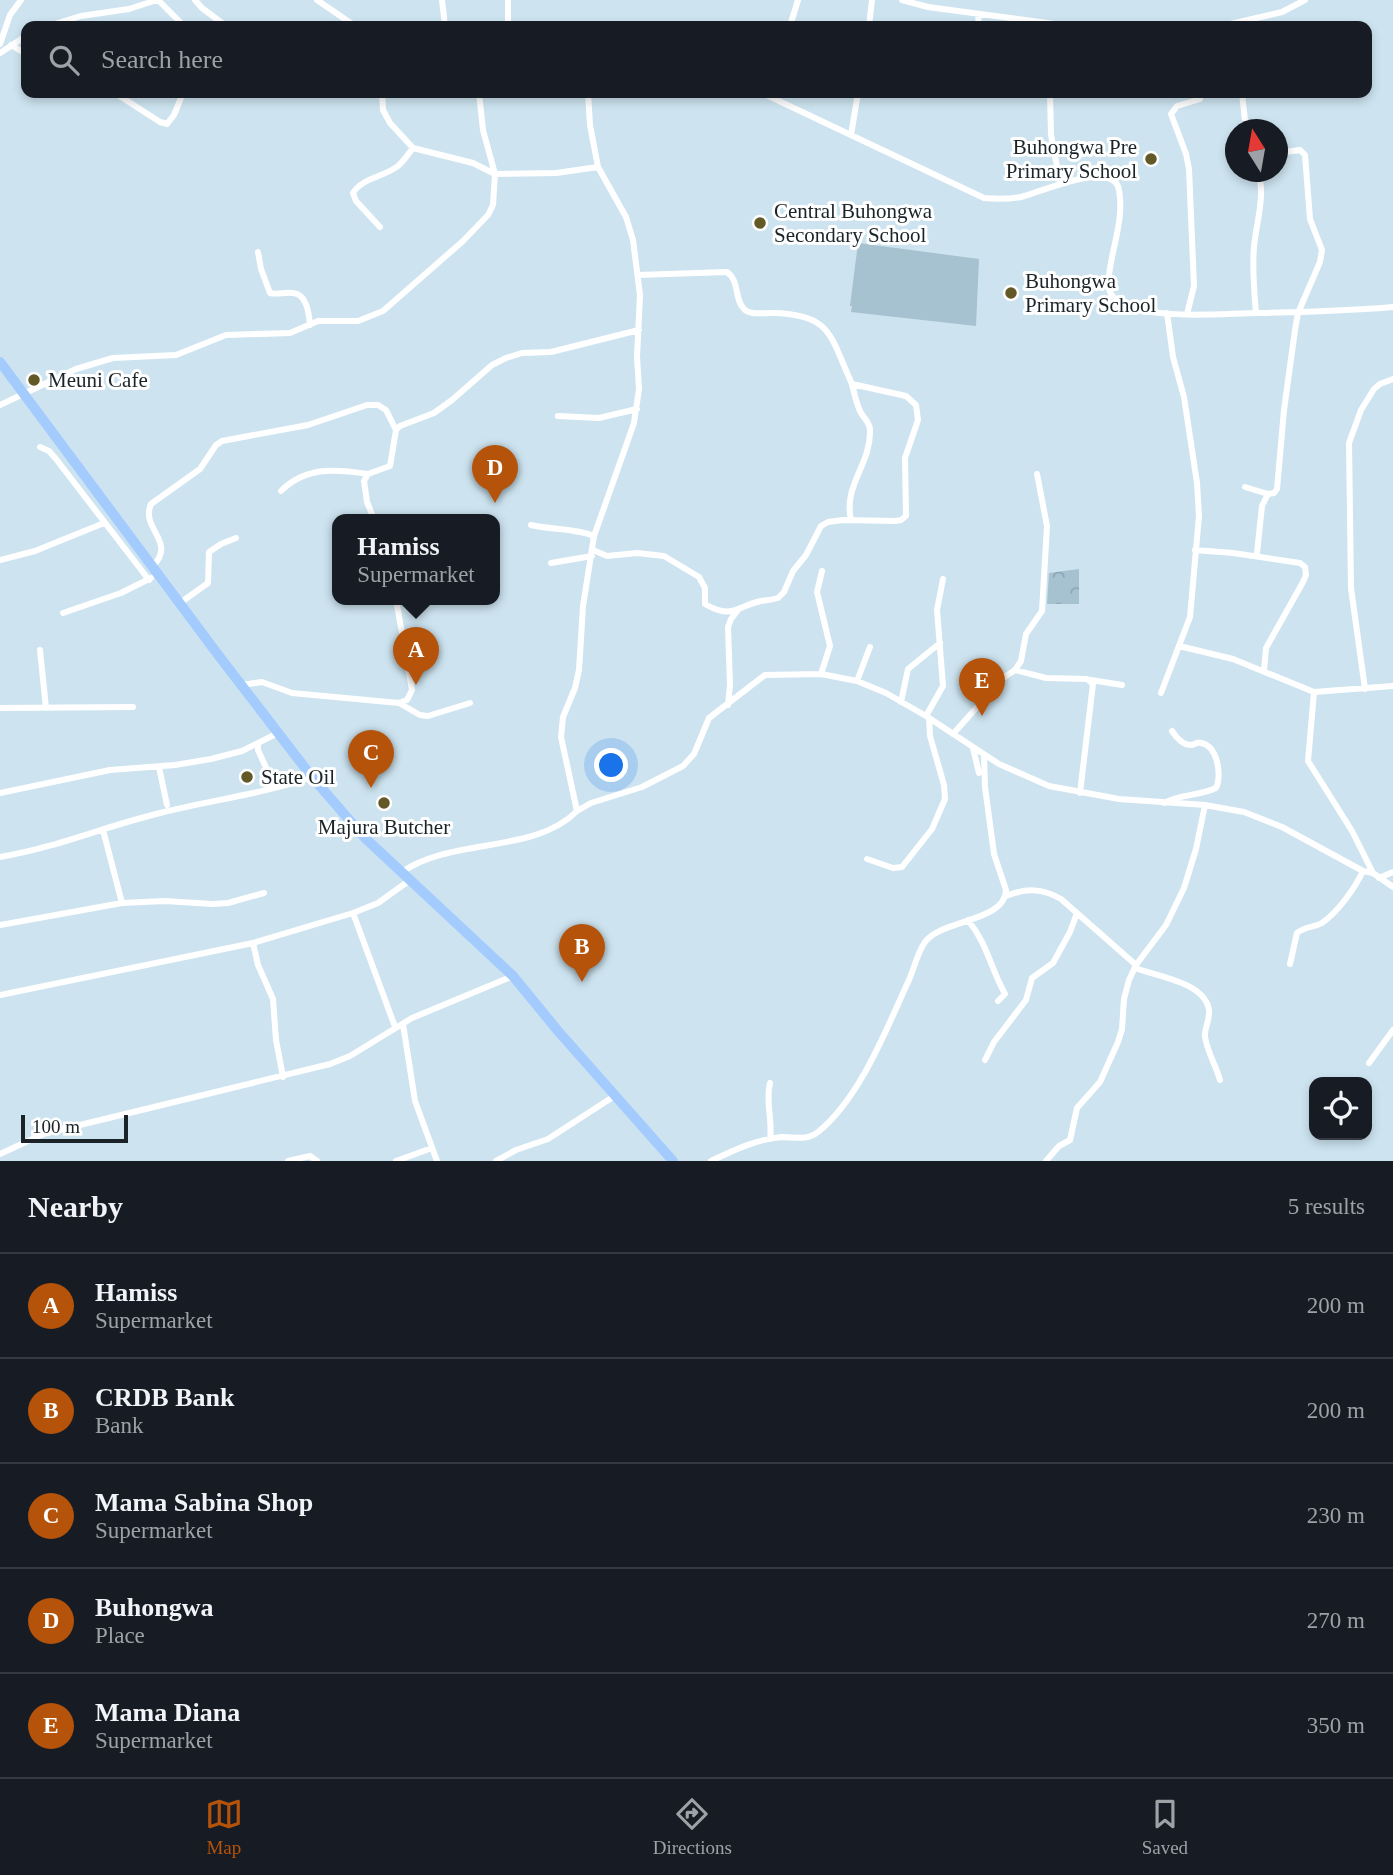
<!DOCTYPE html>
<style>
:root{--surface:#171b24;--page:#242831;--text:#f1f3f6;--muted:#9ea1a6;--line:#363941;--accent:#b45309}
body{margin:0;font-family:Georgia,serif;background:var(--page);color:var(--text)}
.controls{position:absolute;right:21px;bottom:21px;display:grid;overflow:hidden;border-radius:14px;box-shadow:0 4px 10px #0003}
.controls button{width:63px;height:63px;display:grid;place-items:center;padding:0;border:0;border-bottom:2px solid var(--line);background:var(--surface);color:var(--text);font:35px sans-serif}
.compass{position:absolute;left:1225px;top:119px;width:63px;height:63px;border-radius:50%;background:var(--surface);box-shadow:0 4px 10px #0003;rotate:349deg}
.scale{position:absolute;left:21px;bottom:18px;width:107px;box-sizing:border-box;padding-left:7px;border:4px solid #1a2327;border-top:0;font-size:19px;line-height:24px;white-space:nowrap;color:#1a2327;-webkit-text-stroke:5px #fff;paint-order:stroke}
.you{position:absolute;left:612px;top:766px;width:24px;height:24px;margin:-18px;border:5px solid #fff;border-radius:50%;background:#1a73e8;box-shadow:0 0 0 10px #1a73e833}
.badge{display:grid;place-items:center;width:46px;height:46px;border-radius:50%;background:var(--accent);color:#fff;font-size:23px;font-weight:700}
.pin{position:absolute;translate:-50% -58px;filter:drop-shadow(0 2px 4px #0008)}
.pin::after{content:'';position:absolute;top:37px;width:24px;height:21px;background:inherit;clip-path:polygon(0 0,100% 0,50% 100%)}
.popup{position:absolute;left:332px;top:514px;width:168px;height:91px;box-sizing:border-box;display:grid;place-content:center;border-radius:14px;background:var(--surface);filter:drop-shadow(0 2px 5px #0005);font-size:23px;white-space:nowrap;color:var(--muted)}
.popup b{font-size:26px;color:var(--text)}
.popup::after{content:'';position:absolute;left:50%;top:100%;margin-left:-14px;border:14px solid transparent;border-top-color:var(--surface)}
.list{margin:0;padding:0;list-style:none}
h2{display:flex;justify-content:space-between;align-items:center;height:91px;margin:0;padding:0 28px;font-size:30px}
h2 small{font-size:23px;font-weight:400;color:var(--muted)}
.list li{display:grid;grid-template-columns:46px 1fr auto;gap:21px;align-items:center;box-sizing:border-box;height:105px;padding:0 28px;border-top:2px solid var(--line)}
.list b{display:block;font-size:26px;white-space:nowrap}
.list p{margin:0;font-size:23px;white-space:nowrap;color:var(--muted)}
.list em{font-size:23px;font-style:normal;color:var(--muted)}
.icon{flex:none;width:38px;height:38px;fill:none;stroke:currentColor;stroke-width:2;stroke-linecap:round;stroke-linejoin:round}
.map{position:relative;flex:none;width:1393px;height:1161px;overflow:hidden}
.search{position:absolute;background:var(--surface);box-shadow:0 4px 10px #0003;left:21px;right:21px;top:21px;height:77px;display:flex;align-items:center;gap:18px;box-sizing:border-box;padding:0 24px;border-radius:14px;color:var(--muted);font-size:26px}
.sheet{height:616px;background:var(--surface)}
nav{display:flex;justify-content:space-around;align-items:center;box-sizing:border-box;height:98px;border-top:2px solid var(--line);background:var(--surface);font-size:19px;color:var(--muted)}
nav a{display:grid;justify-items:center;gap:4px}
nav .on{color:var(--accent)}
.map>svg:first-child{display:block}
.grass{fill:#a6c1cf}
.park{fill:url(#park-crowns)}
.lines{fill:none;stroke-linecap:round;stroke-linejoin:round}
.minor{stroke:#fff;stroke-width:6}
.trunk{stroke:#a4cbfe;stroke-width:10}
.poi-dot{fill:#635926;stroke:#fff;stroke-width:2.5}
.labels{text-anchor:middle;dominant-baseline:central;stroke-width:6;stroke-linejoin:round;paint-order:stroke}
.poi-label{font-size:21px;fill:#1a2327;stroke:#fff;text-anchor:start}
</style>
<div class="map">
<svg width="1393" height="1161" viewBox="0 0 1393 1161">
<defs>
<pattern id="park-crowns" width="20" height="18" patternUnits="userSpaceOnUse" patternTransform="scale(1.75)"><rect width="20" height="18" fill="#a6c1cf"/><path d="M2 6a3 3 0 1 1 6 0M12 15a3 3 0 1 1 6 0" fill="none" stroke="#8ea6b2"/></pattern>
</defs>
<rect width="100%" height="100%" fill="#cde4f0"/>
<path class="grass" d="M 858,243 L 979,259 L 976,326 L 851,312 L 852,306 L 850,306 Z"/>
<path class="park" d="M 1079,569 L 1079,604 L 1047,604 L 1049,573 Z"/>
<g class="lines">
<path class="minor" d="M 158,0 L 184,26
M 195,0 L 202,8 L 226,26
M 317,0 L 355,26
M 442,0 L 445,26
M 508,0 L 508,26
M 902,0 L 928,7 L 1070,26
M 978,14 L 979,26
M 48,26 L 81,16 L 129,9 L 157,0
M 790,26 L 798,0
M 869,26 L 872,0
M 1222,26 L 1282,12 L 1305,0
M 0,44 L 10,15 L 21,0
M 11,45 L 26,54
M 0,53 L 26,36
M 115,93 L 160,122 L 167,124 L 174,115 L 183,93
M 382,93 L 383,110 L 390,123 L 413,148 L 473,163 L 495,174 L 556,173 L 598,167
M 762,93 L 984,198 C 996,199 1009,199 1021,197 C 1039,193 1114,158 1119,190 C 1125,222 1109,254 1108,286 C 1110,292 1111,296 1116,299 C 1147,322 1222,313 1259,313 C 1304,312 1348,311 1393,307
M 1050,93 L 1051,135 L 1060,182
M 1242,93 L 1246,130
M 851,135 L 858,93
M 380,227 L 356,201 L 353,193 C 362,178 384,177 398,166 C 404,161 408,154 413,148
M 258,252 L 261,269 L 270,293 C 278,295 284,292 293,293 C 307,294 309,314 310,325
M 1256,313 C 1254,291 1252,269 1254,247 C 1256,224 1266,194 1258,172
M 1187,314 L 1194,286 L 1189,169 L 1186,154 L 1171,114 L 1177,106 L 1200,99 L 1202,93
M 0,405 L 76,369 L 113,358 L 176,355 L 226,335 L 290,333 L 318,321 L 358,321 L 383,311 L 463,241 L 488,215 L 493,205 L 495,174 L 483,130 L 479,93
M 558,416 L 599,418 L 637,409
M 40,447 L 49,451 L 56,459 L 149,580
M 1245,487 L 1268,494 L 1274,493 L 1277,489 L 1284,410 L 1295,330 L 1298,313 L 1320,262 L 1322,250 L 1310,219 L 1305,155 L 1300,150 L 1278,153
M 281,491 C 306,466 336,469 368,474
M 374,519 L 367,502 L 364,481 L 368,474 L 390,466 L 396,430 L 400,426 L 434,413 L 452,400 L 492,365 L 506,358 L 522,353 L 551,352 L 639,330
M 851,520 C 843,485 871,465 870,430 C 870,422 863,418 860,411 C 856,402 854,393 852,384
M 531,525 C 552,530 574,528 594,536
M 593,550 L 607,556 L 637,553 L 664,556 L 699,577 L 705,588 L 705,604 C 732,620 737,606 761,601 C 767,600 772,600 778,598 L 784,592 L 793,571 L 806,555 L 821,526 L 828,522 L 843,520 L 895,521 L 901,520 L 906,516 L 905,458 L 918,420 L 916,405 L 906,396 L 852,384 C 830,337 833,314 772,313 C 764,313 751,315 745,310 C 734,301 740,281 727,272 L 638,275
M 1195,550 L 1233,553 L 1300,563 L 1305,567 L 1306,575 L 1303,582 L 1266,648 L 1264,670
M 1257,553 L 1262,506 L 1268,494
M 0,560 L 35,551 L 104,523
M 551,563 L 592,556
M 153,566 C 177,541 140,529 151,504 L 200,469 L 216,445 L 222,441 L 308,425 L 367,405 L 378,405 L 386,410 L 396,430
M 180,603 L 208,583 L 209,552 L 221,544 L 236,538
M 63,613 L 121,593 L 151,578
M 1179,646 L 1233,659 L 1314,692 L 1393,686
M 40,650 L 46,708
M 1015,670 L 1046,678 L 1087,679 L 1093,684 L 1080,793
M 821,674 L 830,646 L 817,592 L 822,571
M 1091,680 L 1122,685
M 857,681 L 870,647
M 241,685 L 262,682 L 292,693 L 399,703 L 407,700 L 412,690 L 396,599
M 1365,689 L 1351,588 L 1349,443 L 1361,410 L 1374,389 L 1380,384 L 1393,379
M 1314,692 L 1308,761 L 1352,831 L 1373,873
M 1161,693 L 1190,617 L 1199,516 L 1197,483 L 1184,397 L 1173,357 L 1167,313
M 901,702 L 908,669 L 940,643
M 399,703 L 420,715 L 428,716 L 470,703
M 728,705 L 730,685 L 728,627 L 731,619 L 738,610
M 0,708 L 133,707
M 926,716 L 943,686 L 937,610 L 943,579
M 953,734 L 1003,678 L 1015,670 L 1021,661 L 1026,634 L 1042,611 L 1047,526 L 1037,474
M 258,744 L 258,750 L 273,783
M 973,748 L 979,773
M 159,767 L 167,805
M 0,793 L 110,770 L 175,765 L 211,759 L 242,751 L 278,733
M 1164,803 C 1180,794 1199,796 1216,788 C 1222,776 1218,746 1201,743 C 1194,742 1196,745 1190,745 C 1182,745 1176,737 1172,731
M 577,811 L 591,803 L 642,787 L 683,766 L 694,754 L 709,718 L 765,675 L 821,674 L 857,681 L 886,693 L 926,716 L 999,764 L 1049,786 L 1119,799 L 1205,805 L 1244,812 L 1282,827 L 1363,871 L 1373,873 L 1393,887
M 103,830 L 122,903
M 0,857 C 55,848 106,826 160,813 C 211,800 263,794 312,777
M 867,859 L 893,868 L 902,867 L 932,829 L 945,799 L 944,785 L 930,736 L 929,718
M 402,872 C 453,837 535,854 577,811 L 561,737 L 563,717 L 575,688 L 579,670 L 583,606 L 594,536 L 634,423 L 639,389 L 637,357 L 640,295 L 633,240 L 626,217 L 598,167 L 590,125 L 588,93
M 1379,878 L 1393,872
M 1006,896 C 1026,888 1042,888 1061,899 L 1136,965
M 353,913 L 394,1024
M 968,920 C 988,945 990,967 1005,994 L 998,1001
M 0,925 L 122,903 L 165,901 L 213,904 L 228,903 L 264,893
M 253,943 L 258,965 L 273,999 L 276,1040 L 283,1077
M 1290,964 L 1297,933 C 1305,926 1313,928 1322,923 C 1338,912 1355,888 1363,871
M 1135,968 C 1156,976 1205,982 1209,1010 C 1210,1020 1204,1029 1205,1037 C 1207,1051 1216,1066 1220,1080
M 0,995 L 253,943 L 353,913 L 378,903 L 410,880
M 403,1024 L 415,1101 L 437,1161
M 985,1060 L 994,1042 L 1026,1000 L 1032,978 L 1053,963 L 1070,932 L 1077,913
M 1369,1063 L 1393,1030
M 770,1083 C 765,1102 773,1120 770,1139
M 0,1154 L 43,1134 L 330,1064 L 350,1056 L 412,1018 L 513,976
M 288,1161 L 310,1156 L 317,1161
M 396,1161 L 432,1148
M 496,1161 L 516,1150 L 548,1139 L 616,1095
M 711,1161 C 734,1150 757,1139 782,1137 C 795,1137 807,1141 818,1132 C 860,1098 886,1030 908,982 C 914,970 917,953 925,942 C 942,919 1005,922 1006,890 L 994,854 L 985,787 L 984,756
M 1046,1161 L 1059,1146 L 1070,1140 L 1077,1108 L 1100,1082 L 1118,1042 L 1122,1029 L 1124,999 L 1129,980 L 1136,965 L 1166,925 L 1184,888 L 1196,849 L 1205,805"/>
<path class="trunk" d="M 0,362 L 219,656 L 312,777 L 365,838 L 513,976 L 558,1031 L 673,1161"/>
</g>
<g class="poi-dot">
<circle cx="1151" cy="159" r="7"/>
<circle cx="760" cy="223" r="7"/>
<circle cx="1011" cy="293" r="7"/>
<circle cx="34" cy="380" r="7"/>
<circle cx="247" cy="777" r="7"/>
<circle cx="384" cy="803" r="7"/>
</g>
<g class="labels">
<g class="poi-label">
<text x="1137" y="147" text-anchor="end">Buhongwa Pre<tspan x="1137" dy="24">Primary School</tspan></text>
<text x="774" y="211">Central Buhongwa<tspan x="774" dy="24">Secondary School</tspan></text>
<text x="1025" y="281">Buhongwa<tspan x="1025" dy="24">Primary School</tspan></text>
<text x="48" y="380">Meuni Cafe</text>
<text x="261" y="777">State Oil</text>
<text x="384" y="827" text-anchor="middle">Majura Butcher</text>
</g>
</g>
</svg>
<div class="controls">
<button><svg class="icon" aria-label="locate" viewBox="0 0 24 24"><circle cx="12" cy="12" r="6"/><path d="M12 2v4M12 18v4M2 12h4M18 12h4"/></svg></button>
</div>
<svg class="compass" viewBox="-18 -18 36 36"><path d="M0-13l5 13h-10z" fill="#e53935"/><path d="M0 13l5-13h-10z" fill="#9ea1a6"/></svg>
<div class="scale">100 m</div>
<div class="you"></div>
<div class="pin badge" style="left:416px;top:685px">A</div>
<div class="popup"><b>Hamiss</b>Supermarket</div>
<div class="pin badge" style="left:582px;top:982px">B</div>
<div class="pin badge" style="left:371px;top:788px">C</div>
<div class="pin badge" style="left:495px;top:503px">D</div>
<div class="pin badge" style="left:982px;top:716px">E</div>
<div class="search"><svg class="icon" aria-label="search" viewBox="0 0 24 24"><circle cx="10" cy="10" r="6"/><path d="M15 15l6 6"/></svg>Search here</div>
</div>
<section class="sheet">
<h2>Nearby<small>5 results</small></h2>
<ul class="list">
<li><span class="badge">A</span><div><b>Hamiss</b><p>Supermarket</p></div><em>200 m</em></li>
<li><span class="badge">B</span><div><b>CRDB Bank</b><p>Bank</p></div><em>200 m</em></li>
<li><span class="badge">C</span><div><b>Mama Sabina Shop</b><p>Supermarket</p></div><em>230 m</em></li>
<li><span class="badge">D</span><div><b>Buhongwa</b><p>Place</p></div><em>270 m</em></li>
<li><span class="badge">E</span><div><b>Mama Diana</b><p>Supermarket</p></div><em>350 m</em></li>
</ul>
</section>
<nav>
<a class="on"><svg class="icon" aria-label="map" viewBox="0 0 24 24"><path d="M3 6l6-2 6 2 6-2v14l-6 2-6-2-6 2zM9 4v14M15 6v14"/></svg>Map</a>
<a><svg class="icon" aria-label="directions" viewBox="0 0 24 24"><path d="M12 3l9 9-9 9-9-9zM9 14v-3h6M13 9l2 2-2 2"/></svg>Directions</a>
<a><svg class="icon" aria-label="saved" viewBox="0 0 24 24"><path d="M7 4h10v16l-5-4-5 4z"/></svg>Saved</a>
</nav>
